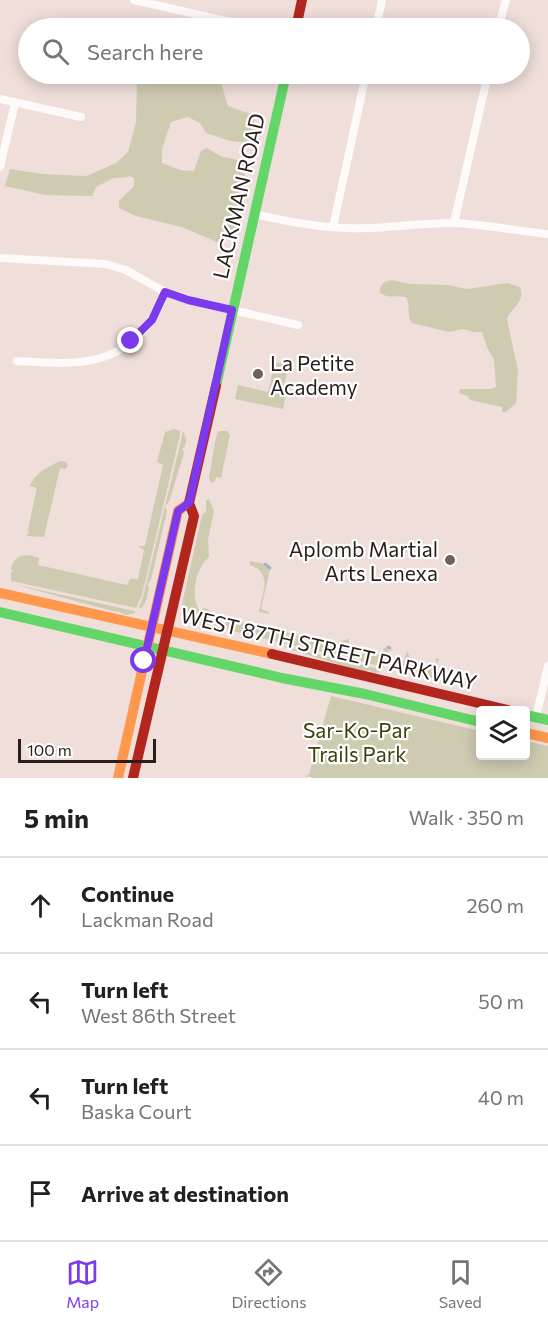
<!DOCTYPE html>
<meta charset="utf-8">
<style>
:root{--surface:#fff;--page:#f6f6f6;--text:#202124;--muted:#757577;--line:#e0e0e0;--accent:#7c3aed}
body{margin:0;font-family:Commissioner,sans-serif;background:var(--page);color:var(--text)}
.controls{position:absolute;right:18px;bottom:18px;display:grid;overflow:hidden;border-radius:6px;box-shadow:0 3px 15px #0003}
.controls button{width:54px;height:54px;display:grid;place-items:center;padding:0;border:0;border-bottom:2px solid var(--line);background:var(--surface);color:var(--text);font:30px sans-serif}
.scale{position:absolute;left:18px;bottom:15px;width:138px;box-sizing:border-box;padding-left:6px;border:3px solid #281d19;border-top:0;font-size:16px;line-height:21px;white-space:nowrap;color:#281d19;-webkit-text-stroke:4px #fff;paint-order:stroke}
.stop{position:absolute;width:18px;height:18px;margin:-14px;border:4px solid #7c3aed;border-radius:50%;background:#fff}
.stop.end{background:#7c3aed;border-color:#fff;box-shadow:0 2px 6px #0008}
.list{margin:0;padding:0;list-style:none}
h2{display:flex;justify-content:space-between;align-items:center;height:78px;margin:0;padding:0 24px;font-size:26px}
h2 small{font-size:20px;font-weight:400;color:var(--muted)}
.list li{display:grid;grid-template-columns:39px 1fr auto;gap:18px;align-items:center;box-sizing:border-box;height:96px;padding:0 24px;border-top:2px solid var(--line)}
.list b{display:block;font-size:22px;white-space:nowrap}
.list p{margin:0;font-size:20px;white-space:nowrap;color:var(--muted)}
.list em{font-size:20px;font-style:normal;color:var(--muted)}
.icon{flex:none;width:33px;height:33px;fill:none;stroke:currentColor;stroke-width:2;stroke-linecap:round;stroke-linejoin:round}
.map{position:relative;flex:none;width:548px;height:778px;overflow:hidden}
.search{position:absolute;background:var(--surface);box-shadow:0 3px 15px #0003;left:18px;right:18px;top:18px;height:66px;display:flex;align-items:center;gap:15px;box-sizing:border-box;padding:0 21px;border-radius:33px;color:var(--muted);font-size:22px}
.sheet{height:462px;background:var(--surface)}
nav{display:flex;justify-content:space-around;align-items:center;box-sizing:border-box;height:84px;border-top:2px solid var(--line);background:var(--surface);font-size:16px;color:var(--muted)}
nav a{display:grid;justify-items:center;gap:3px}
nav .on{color:var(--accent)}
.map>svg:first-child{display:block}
.green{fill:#cfcbb1}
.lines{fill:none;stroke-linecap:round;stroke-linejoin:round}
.stream{stroke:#a7b3cb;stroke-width:3}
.street{stroke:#fdfaf9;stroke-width:8}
.fast{stroke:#63d668;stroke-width:10}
.slow{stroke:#ff974d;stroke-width:10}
.jam{stroke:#b3261e;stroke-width:10}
.rail-casing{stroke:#ccc7c5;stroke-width:5}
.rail{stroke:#fff;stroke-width:3;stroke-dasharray:9;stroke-linecap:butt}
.route{stroke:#7c3aed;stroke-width:8}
.poi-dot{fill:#6e615c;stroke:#fff;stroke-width:2}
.labels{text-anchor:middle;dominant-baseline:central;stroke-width:4.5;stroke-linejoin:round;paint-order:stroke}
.street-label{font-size:21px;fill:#281d19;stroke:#fff}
.poi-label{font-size:21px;fill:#281d19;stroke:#fff;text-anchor:start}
.park-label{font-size:21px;fill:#3c400b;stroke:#fff}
</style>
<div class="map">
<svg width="548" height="778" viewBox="0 0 548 778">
<rect width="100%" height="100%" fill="#efded9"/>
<path class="green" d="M 123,74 L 212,74 L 221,83 L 228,106 L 253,115 L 256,128 L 251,143 L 230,141 L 206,133 L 200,123 L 188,117 L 171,122 L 162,149 L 162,163 L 180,170 L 194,171 L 201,151 L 207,148 C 212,151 216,154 221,156 C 231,160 242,157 246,169 L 237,209 L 234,233 L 219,243 L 182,227 L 136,216 L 119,208 L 119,201 L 134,186 L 134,178 L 129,176 C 123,179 121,177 115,178 C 109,179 104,184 97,186 L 92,196 L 45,195 L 5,186 L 10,169 L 43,174 L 87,176 L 116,163 L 128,152 L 136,123 L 137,80 Z
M 392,280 L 410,284 L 448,285 L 467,289 L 507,283 L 520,287 C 526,303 511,307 507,319 L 518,371 L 516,403 L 506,412 L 502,412 L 502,407 L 470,400 L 468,396 L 459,393 L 460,389 L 491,389 L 496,387 L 494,360 L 487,347 L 482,332 L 474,332 L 463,329 L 449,332 L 412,323 C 406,314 411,305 406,297 C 396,295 389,299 380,293 C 379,284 385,281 392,280 Z
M 275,362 L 284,364 L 282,372 L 287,373 L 284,385 L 288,386 L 283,409 L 235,399 L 238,385 L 268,392 Z
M 174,429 L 180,431 L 180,435 L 142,595 L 136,608 L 11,581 L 11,572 L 13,572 L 11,569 C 14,554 27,553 39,558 L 38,565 L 127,585 L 130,579 L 138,579 L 144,550 L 138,546 L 145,546 L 163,465 L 157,462 L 165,432 Z
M 220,431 L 227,431 L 230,435 L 221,478 L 216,477 L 215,481 L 211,483 L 209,477 L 216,438 L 217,433 Z
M 183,432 C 187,437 187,442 184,448 L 182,448 L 184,453 L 169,502 L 165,506 L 167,511 L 151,580 L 147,585 L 149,586 C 148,595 147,603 140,609 L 139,607 L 143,597 Z
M 61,461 L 66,462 L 68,466 L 65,469 L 60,468 L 44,537 L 26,536 L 29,533 L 28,529 L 37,488 L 30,486 C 34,474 50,465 61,461 Z
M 209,499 L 214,511 L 208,540 L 209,557 C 196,567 190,596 199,610 L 206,608 L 218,617 L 283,631 L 285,634 L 286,632 L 305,638 L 336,643 L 349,639 L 348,646 L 374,652 L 381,657 L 384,648 L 390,648 L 384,667 L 190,621 L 183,613 L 182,604 L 202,515 L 206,511 L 206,500 Z
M 250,561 L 264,564 L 270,569 L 261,609 L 269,612 L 269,614 L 259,612 C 262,594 273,572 250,565 Z
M 13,584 L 134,611 L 135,613 L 126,615 L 117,611 L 116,612 Z
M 284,646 L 379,669 L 380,672 L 375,673 L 368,670 L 367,672 L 361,671 L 285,648 Z
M 407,651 L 411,661 L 424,664 L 424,666 L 437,664 L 435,659 L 439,658 L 434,677 L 428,678 L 404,672 L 403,664 Z
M 331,696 L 480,731 L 480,756 L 526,756 L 526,741 L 548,746 L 548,778 L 308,778 Z"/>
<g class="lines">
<path class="stream" d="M 265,564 L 270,568
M 388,647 L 390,648"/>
<path class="street" d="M 134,0 L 257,28
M 376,28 L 382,0
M 498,28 L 506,0
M 0,99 L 81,117
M 0,167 L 15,103
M 254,214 C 291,223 330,230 369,228 C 396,227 424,223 452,223 C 484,224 516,231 548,234
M 454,223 L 488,74
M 333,227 L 366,74
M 0,258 L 106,264 L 126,270 L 165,292 L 188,300 L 298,325
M 17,361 C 69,364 116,370 151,321 C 157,313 161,302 165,292
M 536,717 L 548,666"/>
<path class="fast" d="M 216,386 L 286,74
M 0,612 L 282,678 L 365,694 L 480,722
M 526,715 L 548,720"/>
<path class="slow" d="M 0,593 L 272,654
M 526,733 L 548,738
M 118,778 L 178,511 L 189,503"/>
<path class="jam" d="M 296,28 L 302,0
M 272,654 L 508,710
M 133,778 L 194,516 L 189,503 L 216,386"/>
<g class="rail-casing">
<path id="rail" d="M 309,778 L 309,777"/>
</g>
<use href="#rail" class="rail"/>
</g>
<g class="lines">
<path class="route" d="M 131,341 L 152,320 L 165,292 L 188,300 L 232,310 L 189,503 L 178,511 L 144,661"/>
</g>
<g class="poi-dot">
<circle cx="258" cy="374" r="6"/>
<circle cx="450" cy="560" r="6"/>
</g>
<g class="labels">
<g class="street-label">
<text transform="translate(238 196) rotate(-77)">LACKMAN ROAD</text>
<text transform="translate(329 648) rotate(13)">WEST 87TH STREET PARKWAY</text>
</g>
<g class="poi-label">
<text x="270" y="362">La Petite<tspan x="270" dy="24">Academy</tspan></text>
<text x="438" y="548" text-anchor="end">Aplomb Martial<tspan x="438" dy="24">Arts Lenexa</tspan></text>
</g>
<g class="park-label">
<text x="357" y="729">Sar-Ko-Par<tspan x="357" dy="24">Trails Park</tspan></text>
</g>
</g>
</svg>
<div class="controls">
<button><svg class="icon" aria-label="layers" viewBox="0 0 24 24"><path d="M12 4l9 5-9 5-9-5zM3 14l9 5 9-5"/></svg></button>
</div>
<div class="scale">100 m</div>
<div class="stop" style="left:144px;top:661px"></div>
<div class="stop end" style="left:131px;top:341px"></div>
<div class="search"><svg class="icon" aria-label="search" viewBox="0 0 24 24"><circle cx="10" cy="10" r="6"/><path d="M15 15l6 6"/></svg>Search here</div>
</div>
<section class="sheet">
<h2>5 min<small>Walk · 350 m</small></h2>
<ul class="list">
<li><svg class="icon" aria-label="ahead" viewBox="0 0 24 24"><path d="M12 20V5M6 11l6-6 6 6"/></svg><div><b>Continue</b><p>Lackman Road</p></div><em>260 m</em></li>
<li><svg class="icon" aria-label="left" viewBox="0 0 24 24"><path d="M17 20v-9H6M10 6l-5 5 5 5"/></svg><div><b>Turn left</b><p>West 86th Street</p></div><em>50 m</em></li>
<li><svg class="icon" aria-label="left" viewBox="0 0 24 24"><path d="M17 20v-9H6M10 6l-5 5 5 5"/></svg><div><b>Turn left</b><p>Baska Court</p></div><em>40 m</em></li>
<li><svg class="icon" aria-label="arrive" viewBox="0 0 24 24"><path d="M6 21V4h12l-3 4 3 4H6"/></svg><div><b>Arrive at destination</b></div></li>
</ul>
</section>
<nav>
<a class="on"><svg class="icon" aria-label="map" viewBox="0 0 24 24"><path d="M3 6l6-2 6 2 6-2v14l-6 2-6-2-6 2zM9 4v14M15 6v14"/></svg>Map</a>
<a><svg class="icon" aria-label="directions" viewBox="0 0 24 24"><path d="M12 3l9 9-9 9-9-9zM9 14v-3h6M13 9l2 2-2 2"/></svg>Directions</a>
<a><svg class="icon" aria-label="saved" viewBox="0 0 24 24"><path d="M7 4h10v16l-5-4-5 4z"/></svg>Saved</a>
</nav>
